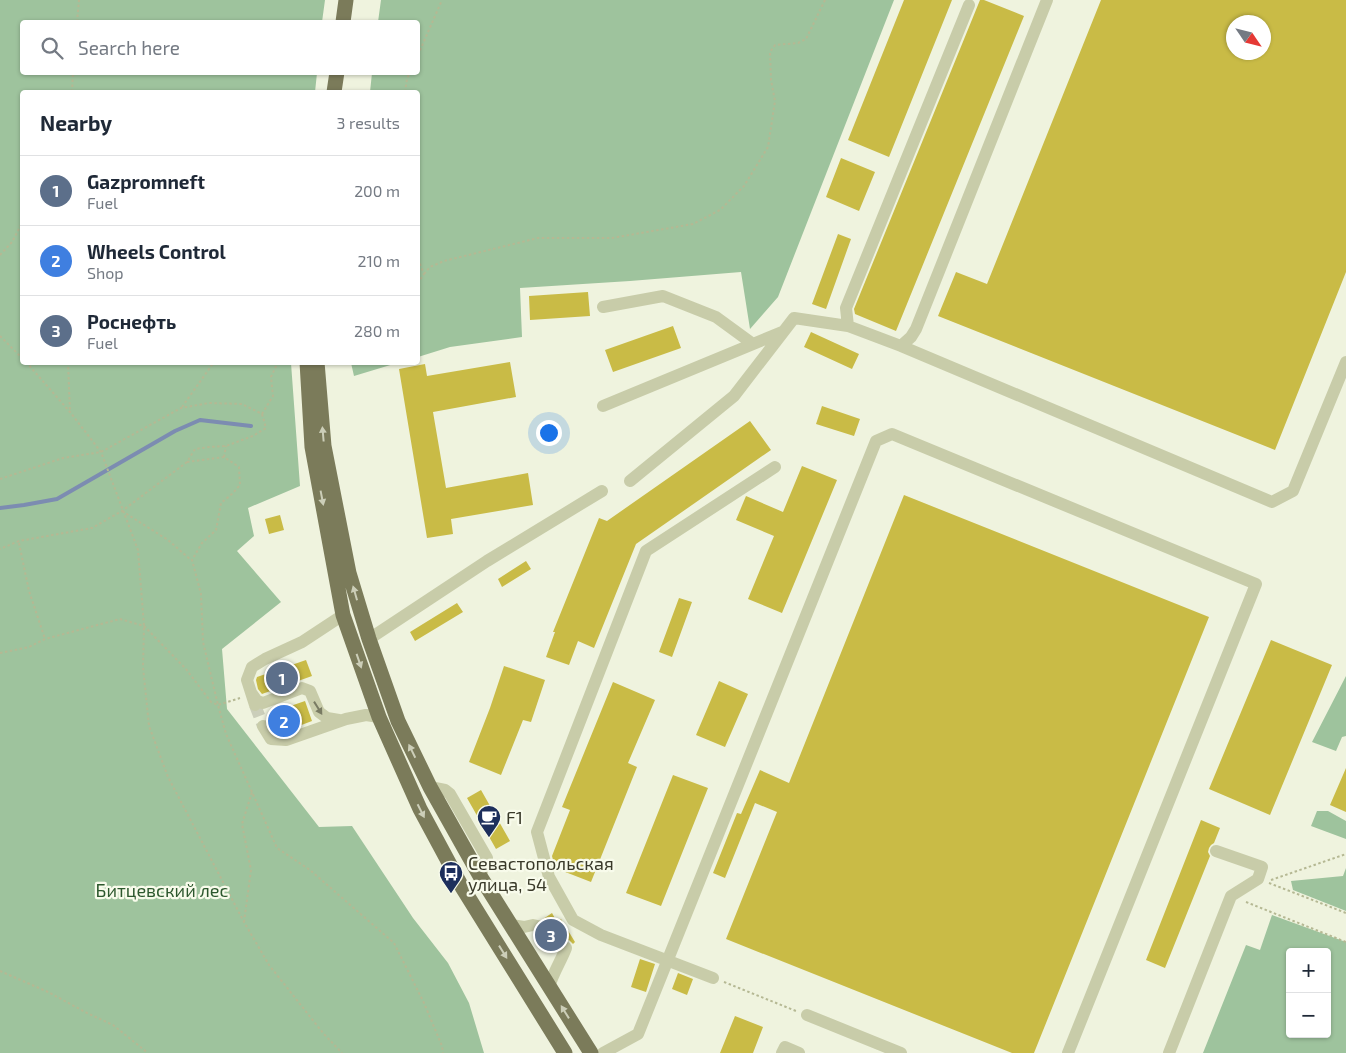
<!DOCTYPE html>
<meta charset="utf-8">
<style>
:root{--surface:#fff;--page:#f2f2f3;--text:#1f2937;--muted:#747a83;--line:#e0e1e3;--accent:#1d2f5c}
body{margin:0;font-family:"Exo 2",sans-serif;background:var(--page);color:var(--text)}
.controls{position:absolute;right:15px;bottom:15px;display:grid;overflow:hidden;border-radius:5px;box-shadow:0 1px 4px #0004}
.controls button{width:45px;height:45px;display:grid;place-items:center;padding:0;border:0;border-bottom:1px solid var(--line);background:var(--surface);color:var(--text);font:25px sans-serif}
.compass{position:absolute;left:1226px;top:15px;width:45px;height:45px;border-radius:50%;background:var(--surface);box-shadow:0 1px 4px #0004;rotate:125deg}
.you{position:absolute;left:548px;top:432px;width:18px;height:18px;margin:-12px;border:4px solid #fff;border-radius:50%;background:#1a73e8;box-shadow:0 0 0 8px #1a73e833}
.badge{display:grid;place-items:center;width:32px;height:32px;border-radius:50%;background:var(--accent);color:#fff;font-size:16px;font-weight:700}
.pin{position:absolute;translate:-50% -50%;border:2px solid #fff;box-shadow:0 1px 5px #0006}
.list{margin:0;padding:0;list-style:none}
h2{display:flex;justify-content:space-between;align-items:center;height:65px;margin:0;padding:0 20px;font-size:21px}
h2 small{font-size:16px;font-weight:400;color:var(--muted)}
.list li{display:grid;grid-template-columns:32px 1fr auto;gap:15px;align-items:center;box-sizing:border-box;height:70px;padding:0 20px;border-top:1px solid var(--line)}
.list b{display:block;font-size:19px;white-space:nowrap}
.list p{margin:0;font-size:16px;white-space:nowrap;color:var(--muted)}
.list em{font-size:16px;font-style:normal;color:var(--muted)}
.icon{flex:none;width:28px;height:28px;fill:none;stroke:currentColor;stroke-width:2;stroke-linecap:round;stroke-linejoin:round}
.map{position:relative;flex:none;width:1346px;height:1053px;overflow:hidden}
.search{position:absolute;background:var(--surface);box-shadow:0 1px 4px #0004;left:20px;top:20px;width:400px;height:55px;display:flex;align-items:center;gap:12px;box-sizing:border-box;padding:0 18px;border-radius:5px;color:var(--muted);font-size:19px}
.panel{position:absolute;background:var(--surface);box-shadow:0 1px 4px #0004;left:20px;top:90px;width:400px;height:275px;border-radius:5px}
.map>svg:first-child{display:block}
.green{fill:#9ec39d;fill-rule:evenodd}
.lines{fill:none;stroke-linecap:round;stroke-linejoin:round}
.stream{stroke:#7c8cb1;stroke-width:4}
.building{fill:#c9bb46;fill-rule:evenodd}
.minor-tunnel{stroke:#cbceba;stroke-width:12;stroke-dasharray:12 6;stroke-linecap:butt}
.path{stroke:#b5b893;stroke-width:2;stroke-dasharray:2.5 2.5;stroke-linecap:butt}
.minor{stroke:#c8cca9;stroke-width:12}
.major{stroke:#7b7b5a;stroke-width:15}
.oneway{fill:#ccceb8}
.oneway2{fill:#797b63}
.labels{text-anchor:middle;dominant-baseline:central;stroke-width:4.5;stroke-linejoin:round;paint-order:stroke}
.poi-label{font-size:18px;fill:#393929;stroke:#f8fbeb;text-anchor:start}
.park-label{font-size:18px;fill:#2c582d;stroke:#f8fbeb}
</style>
<div class="map">
<svg width="1346" height="1053" viewBox="0 0 1346 1053">
<rect width="100%" height="100%" fill="#eff3de"/>
<path class="green" d="M 0,0 L 325,0 L 322,22 L 22,22 L 22,72 L 317,73 L 315,92 L 22,92 L 22,362 L 291,363 L 300,486 L 248,508 L 254,536 L 237,551 L 281,602 L 222,649 L 227,709 L 319,827 L 352,826 L 413,918 L 448,963 L 469,1003 L 484,1053 L 0,1053 Z
M 381,0 L 894,0 L 778,297 L 750,329 L 741,272 L 630,281 L 520,288 L 522,337 L 450,347 L 418,357 L 418,92 L 370,92 L 372,73 L 418,72 L 418,22 L 378,22 Z
M 351,363 L 351,362 L 397,363 L 354,376 Z
M 1346,676 L 1346,736 L 1342,737 L 1336,751 L 1312,742 Z
M 1317,811 L 1328,811 L 1346,821 L 1346,839 L 1311,826 Z
M 1346,868 L 1346,911 L 1293,890 L 1291,881 L 1343,876 Z
M 1272,915 L 1346,942 L 1346,1053 L 1203,1053 L 1246,945 L 1260,950 ZM 1290,952 L 1327,952 L 1327,1034 L 1290,1034 Z"/>
<g class="lines">
<path class="stream" d="M 0,508 L 24,505 L 57,499 L 175,431 L 200,420 L 251,426"/>
</g>
<path class="building" d="M 904,0 L 952,0 L 889,157 L 848,140 Z
M 980,0 L 984,0 L 1024,16 L 896,331 L 855,314 L 854,309 Z
M 1101,0 L 1346,0 L 1346,272 L 1275,450 L 938,316 L 956,272 L 987,284 ZM 1234,22 L 1264,22 L 1264,52 L 1234,52 Z
M 841,158 L 875,172 L 859,211 L 826,197 Z
M 838,234 L 851,239 L 826,309 L 812,304 Z
M 588,292 L 590,316 L 530,320 L 529,296 Z
M 673,326 L 681,348 L 613,372 L 605,350 Z
M 811,332 L 859,354 L 852,369 L 804,347 Z
M 510,362 L 516,397 L 433,412 L 446,488 L 528,473 L 533,505 L 451,519 L 453,534 L 427,538 L 399,369 L 425,364 L 427,376 Z
M 822,406 L 860,419 L 854,436 L 816,424 Z
M 750,421 L 771,450 L 636,544 L 594,648 L 578,641 L 569,665 L 546,657 L 555,632 L 553,632 L 599,518 L 607,521 Z
M 802,466 L 837,480 L 782,613 L 748,599 L 774,536 L 736,520 L 746,496 L 783,512 Z
M 904,495 L 1209,617 L 1034,1053 L 1012,1053 L 726,939 L 777,812 L 755,803 L 725,878 L 713,873 L 737,813 L 741,814 L 760,770 L 789,783 Z
M 280,515 L 284,530 L 269,534 L 265,519 Z
M 526,561 L 531,569 L 502,587 L 498,579 Z
M 679,598 L 692,602 L 672,657 L 659,652 Z
M 457,603 L 463,612 L 415,641 L 410,632 Z
M 1271,640 L 1332,665 L 1270,815 L 1209,789 Z
M 306,660 L 312,676 L 262,694 L 258,689 L 256,680 L 257,677 Z
M 504,666 L 545,680 L 531,722 L 523,720 L 501,775 L 469,762 L 490,708 Z
M 719,681 L 748,694 L 725,747 L 696,735 Z
M 613,682 L 655,700 L 628,763 L 637,767 L 591,882 L 555,868 L 552,856 L 570,810 L 562,807 Z
M 305,701 L 312,721 L 283,732 L 277,731 L 270,713 Z
M 1346,768 L 1346,812 L 1330,805 Z
M 673,775 L 708,788 L 661,906 L 626,893 Z
M 481,790 L 510,841 L 496,849 L 467,798 Z
M 1201,820 L 1220,828 L 1214,843 L 1211,845 L 1209,848 L 1208,852 L 1210,856 L 1165,968 L 1146,960 Z
M 552,913 L 557,922 L 561,919 L 575,942 L 573,944 L 569,940 L 561,941 L 555,952 L 545,936 L 550,936 L 553,933 L 555,929 L 555,925 L 552,922 L 543,919 Z
M 640,959 L 655,964 L 646,992 L 631,987 Z
M 678,973 L 693,979 L 687,995 L 672,989 Z
M 735,1016 L 763,1027 L 753,1053 L 720,1053 Z"/>
<g class="lines">
<path class="minor-tunnel" d="M 255,705 L 263,726
M 547,928 L 566,948"/>
<path class="path" d="M 77,22 L 79,0
M 418,55 L 442,0
M 72,92 L 73,72
M 405,92 L 407,79 L 410,72
M 0,255 L 12,242 L 22,223
M 418,259 L 424,274 L 418,283
M 424,274 L 430,267 L 444,261 L 538,238 L 612,238 L 693,224 L 720,210 L 744,186 L 768,147 L 775,101 L 771,80 L 770,52 L 775,45 L 798,43 L 806,39 L 825,0
M 0,336 L 22,358
M 26,362 L 70,412 L 101,452 L 138,550 L 144,626 L 143,667 L 149,726 L 168,777 L 244,922 L 269,965 L 323,1033 L 342,1053
M 68,362 L 70,412
M 182,407 L 214,362
M 262,414 L 273,396 L 271,377 L 278,362
M 224,457 L 226,446
M 187,462 L 224,457 L 239,467 L 240,485 L 232,494 L 221,503 L 216,530 L 202,543 L 192,560 L 201,594 L 203,642 L 218,705 L 226,734 L 277,848 L 310,870 L 394,943 L 424,1003 L 442,1046 L 443,1053
M 0,479 L 63,458 L 101,452 L 181,408 L 209,403 L 242,404 L 262,414 L 266,428 L 253,436 L 226,446 L 209,447 L 195,449 L 187,462 L 122,511 L 92,528 L 19,541 L 0,549
M 122,511 L 168,540 L 191,560
M 19,543 L 29,591 L 45,639
M 0,653 L 29,647 L 45,639 L 120,619 L 144,626 L 186,669 L 211,702 L 218,705 L 240,698
M 1271,880 L 1346,854
M 1269,883 L 1346,913
M 1246,902 L 1346,942
M 244,922 L 251,870 L 242,824 L 252,792
M 0,971 L 48,992 L 87,1013 L 113,1025 L 148,1053
M 724,982 L 796,1011"/>
<path class="minor" d="M 969,5 L 846,308 L 848,326 L 901,346 L 911,337 L 916,329 L 1047,0
M 603,307 L 663,296 L 716,317 L 753,344
M 901,346 L 1272,502 L 1293,491 L 1346,362
M 603,406 L 782,332
M 630,481 L 734,396 L 794,318 L 848,326
M 369,639 L 487,561 L 602,491
M 252,694 L 257,701 L 263,703 L 302,688 L 310,691 L 319,712 L 327,718 L 339,720
M 255,705 L 247,680 L 252,667 L 265,659 L 302,642 L 343,615
M 263,726 L 271,739 L 286,740 L 346,719 L 366,715 L 379,717
M 430,787 L 445,790 L 450,794 L 487,858 L 480,876
M 511,925 L 524,927 L 533,925 L 547,928
M 713,978 L 601,935 L 573,920 L 549,877 L 537,832 L 646,551 L 775,467
M 549,987 C 553,973 561,961 566,948
M 807,1015 L 901,1053
M 603,1053 L 638,1034 L 876,441 L 892,434 L 1256,584 L 1068,1053
M 782,1053 L 785,1047 L 799,1053
M 1169,1053 L 1231,896 L 1258,879 L 1262,867 L 1216,851"/>
<path class="major" d="M 343,22 L 346,0
M 334,92 L 337,72
M 307,362 L 312,447 L 343,615 L 379,717 L 420,809 L 462,887 L 565,1053
M 317,362 L 324,446 L 349,573 L 369,639 L 398,721 L 430,787 L 480,876 L 591,1053"/>
</g>
<defs><path id="oneway-solid" d="M-6-.8H1V-3.2L6.5 0L1 3.2V.8H-6Z" transform="scale(1.25)"/></defs>
<g class="oneway">
<use href="#oneway-solid" transform="translate(323 434) rotate(-95)"/>
<use href="#oneway-solid" transform="translate(322 498) rotate(79)"/>
<use href="#oneway-solid" transform="translate(355 593) rotate(-106)"/>
<use href="#oneway-solid" transform="translate(359 661) rotate(71)"/>
<use href="#oneway-solid" transform="translate(412 751) rotate(-116)"/>
<use href="#oneway-solid" transform="translate(421 811) rotate(63)"/>
<use href="#oneway-solid" transform="translate(503 952) rotate(58)"/>
<use href="#oneway-solid" transform="translate(565 1012) rotate(-122)"/>
</g>
<use class="oneway2" href="#oneway-solid" transform="translate(318 708) rotate(58)"/>
<defs>
<g id="cafe-pin" transform="scale(1.25)"><path d="M0 17L-7.5 6A9.5 9.5 0 1 1 7.5 6Z" fill="#1d2f5c" stroke="#f8fbeb"/><path d="M-5.5-4.5H6V0H3Q3 3.5 0 3.5H-2.5Q-5.5 3.5-5.5 0ZM3-3.2v2h1.7v-2ZM-6 4.5H4V6H-6Z" fill="#fff"/></g>
<g id="bus-pin" transform="scale(1.25)"><path d="M0 17L-7.5 6A9.5 9.5 0 1 1 7.5 6Z" fill="#1d2f5c" stroke="#f8fbeb"/><path d="M-5-6H5V4H4V6H2V4H-2V6H-4V4H-5ZM-3.5-4V0h7V-4ZM-3.5 1.2v1.5H-2V1.2ZM2 1.2v1.5H3.5V1.2Z" fill="#fff"/></g>
</defs>
<g fill-rule="evenodd">
<use href="#cafe-pin" x="489" y="817"/>
<use href="#bus-pin" x="451" y="873"/>
</g>
<g class="labels">
<g class="poi-label">
<text x="506" y="817">F1</text>
<text x="468" y="863">Севастопольская<tspan x="468" dy="21">улица, 54</tspan></text>
</g>
<g class="park-label">
<text x="162" y="890">Битцевский лес</text>
</g>
</g>
</svg>
<div class="controls">
<button>+</button>
<button>−</button>
</div>
<svg class="compass" viewBox="-18 -18 36 36"><path d="M0-13l5 13h-10z" fill="#e53935"/><path d="M0 13l5-13h-10z" fill="#747a83"/></svg>
<div class="you"></div>
<div class="pin badge" style="left:282px;top:678px;background:#5c6f8a">1</div>
<div class="pin badge" style="left:284px;top:721px;background:#3f7fe0">2</div>
<div class="pin badge" style="left:551px;top:935px;background:#5c6f8a">3</div>
<div class="search"><svg class="icon" aria-label="search" viewBox="0 0 24 24"><circle cx="10" cy="10" r="6"/><path d="M15 15l6 6"/></svg>Search here</div>
<section class="panel">
<h2>Nearby<small>3 results</small></h2>
<ul class="list">
<li><span class="badge" style="background:#5c6f8a">1</span><div><b>Gazpromneft</b><p>Fuel</p></div><em>200 m</em></li>
<li><span class="badge" style="background:#3f7fe0">2</span><div><b>Wheels Control</b><p>Shop</p></div><em>210 m</em></li>
<li><span class="badge" style="background:#5c6f8a">3</span><div><b>Роснефть</b><p>Fuel</p></div><em>280 m</em></li>
</ul>
</section>
</div>
